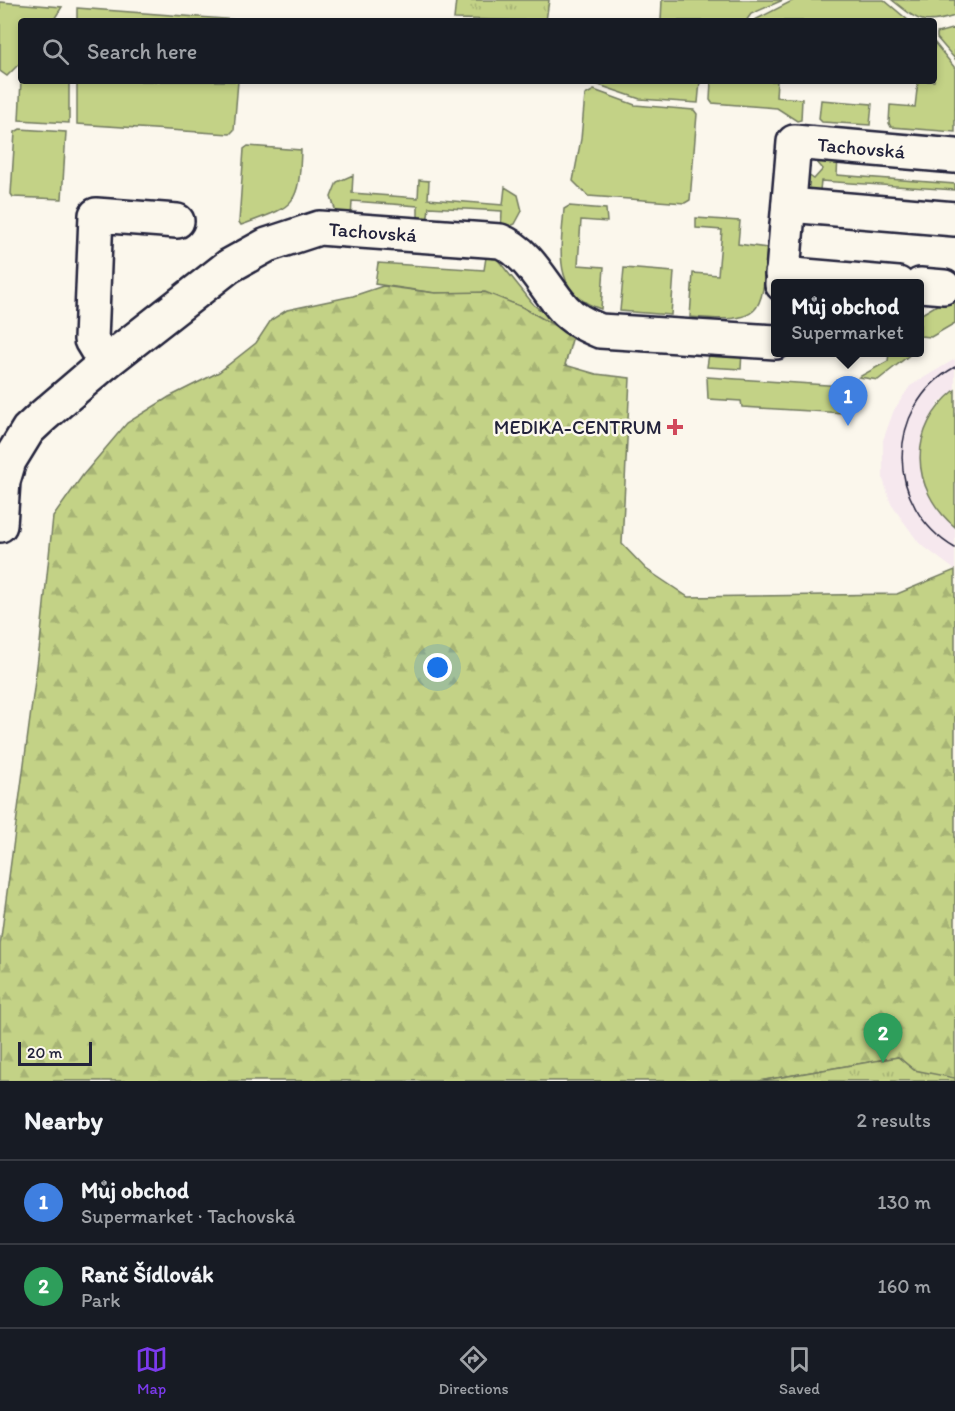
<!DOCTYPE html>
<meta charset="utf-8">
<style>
:root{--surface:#171b24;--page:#242831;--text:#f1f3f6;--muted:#9ea1a6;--line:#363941;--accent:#7c3aed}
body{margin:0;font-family:Itim,sans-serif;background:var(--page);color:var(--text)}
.scale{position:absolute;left:18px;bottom:15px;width:74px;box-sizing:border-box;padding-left:6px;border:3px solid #22223b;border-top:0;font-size:16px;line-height:21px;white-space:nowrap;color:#22223b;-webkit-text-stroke:4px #fbf7ec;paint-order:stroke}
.you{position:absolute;left:438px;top:668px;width:21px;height:21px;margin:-15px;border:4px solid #fff;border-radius:50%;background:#1a73e8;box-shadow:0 0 0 9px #1a73e833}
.badge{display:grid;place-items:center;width:39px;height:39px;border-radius:50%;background:var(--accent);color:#fff;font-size:20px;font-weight:700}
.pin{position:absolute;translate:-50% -50px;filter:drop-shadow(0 2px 3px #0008)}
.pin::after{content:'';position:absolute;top:32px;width:21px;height:18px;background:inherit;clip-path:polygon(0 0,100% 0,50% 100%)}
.popup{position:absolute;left:771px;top:279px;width:153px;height:78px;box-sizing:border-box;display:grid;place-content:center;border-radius:6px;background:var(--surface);filter:drop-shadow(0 2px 4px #0005);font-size:20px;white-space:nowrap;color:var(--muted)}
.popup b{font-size:22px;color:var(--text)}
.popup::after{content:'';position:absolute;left:50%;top:100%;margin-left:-12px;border:12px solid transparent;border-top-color:var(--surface)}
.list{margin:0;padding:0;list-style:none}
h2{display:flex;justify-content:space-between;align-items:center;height:78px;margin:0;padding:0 24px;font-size:26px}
h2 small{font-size:20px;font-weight:400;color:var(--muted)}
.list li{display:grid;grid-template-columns:39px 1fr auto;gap:18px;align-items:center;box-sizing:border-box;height:84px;padding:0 24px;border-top:2px solid var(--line)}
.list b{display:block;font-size:22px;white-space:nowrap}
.list p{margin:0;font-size:20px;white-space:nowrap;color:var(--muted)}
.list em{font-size:20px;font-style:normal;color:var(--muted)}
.icon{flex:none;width:33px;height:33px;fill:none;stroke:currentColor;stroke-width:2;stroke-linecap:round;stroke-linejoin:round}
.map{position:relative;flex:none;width:955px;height:1081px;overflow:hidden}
.search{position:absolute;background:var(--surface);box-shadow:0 3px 9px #0003;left:18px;right:18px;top:18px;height:66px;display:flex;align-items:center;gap:15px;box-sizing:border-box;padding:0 21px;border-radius:6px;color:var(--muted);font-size:22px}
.sheet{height:246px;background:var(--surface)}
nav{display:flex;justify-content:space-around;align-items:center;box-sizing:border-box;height:84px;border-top:2px solid var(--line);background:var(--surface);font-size:16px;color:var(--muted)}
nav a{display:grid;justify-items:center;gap:3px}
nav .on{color:var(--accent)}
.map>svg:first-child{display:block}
.built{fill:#f6e8ee}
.grass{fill:#c3d286;stroke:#727a60;stroke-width:1.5}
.forest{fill:url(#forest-firs);stroke:#727a60;stroke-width:1.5}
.park{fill:url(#park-tufts);stroke:#727a60;stroke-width:1.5}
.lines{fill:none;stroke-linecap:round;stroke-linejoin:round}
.minor-casing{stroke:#22223b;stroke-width:38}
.minor{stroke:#fbf7ec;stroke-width:33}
.tram{stroke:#22223b;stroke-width:1.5}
.poi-dot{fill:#d1495b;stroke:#fbf7ec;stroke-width:2}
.labels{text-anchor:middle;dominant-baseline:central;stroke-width:5;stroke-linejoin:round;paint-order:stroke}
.street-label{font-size:20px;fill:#22223b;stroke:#fbf7ec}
.poi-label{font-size:20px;fill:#22223b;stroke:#fbf7ec;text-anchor:end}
</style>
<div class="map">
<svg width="955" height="1081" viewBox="0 0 955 1081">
<defs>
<pattern id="forest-firs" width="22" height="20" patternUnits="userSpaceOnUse" patternTransform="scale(1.5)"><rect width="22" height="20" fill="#c3d286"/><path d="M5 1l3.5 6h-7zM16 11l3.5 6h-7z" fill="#a7b475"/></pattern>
<pattern id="park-tufts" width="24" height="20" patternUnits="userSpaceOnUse" patternTransform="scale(1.5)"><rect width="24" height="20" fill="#c3d286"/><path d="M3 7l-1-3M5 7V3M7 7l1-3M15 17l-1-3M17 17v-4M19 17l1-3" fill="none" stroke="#a7b475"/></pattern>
</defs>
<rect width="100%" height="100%" fill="#fbf7ec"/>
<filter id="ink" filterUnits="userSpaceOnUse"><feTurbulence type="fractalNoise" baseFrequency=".0167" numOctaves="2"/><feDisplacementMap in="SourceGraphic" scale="12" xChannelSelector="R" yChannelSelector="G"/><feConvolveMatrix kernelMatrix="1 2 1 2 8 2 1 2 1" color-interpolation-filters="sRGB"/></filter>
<g filter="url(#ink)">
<path class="built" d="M 955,359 L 955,390 L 938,403 L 921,444 L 920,468 L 926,490 L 938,511 L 955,527 L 955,570 L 919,543 L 891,504 L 883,479 L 883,440 L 894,410 L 910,386 Z"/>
<path class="grass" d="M 662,0 L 783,0 L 751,14 L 746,21 L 661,21 Z
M 794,0 L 884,0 L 909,21 L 753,21 Z
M 892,0 L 955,0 L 955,16 C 921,26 919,21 892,0 Z
M 0,2 L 62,7 L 53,21 L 21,21 L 21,62 L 7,76 L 0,71 Z
M 77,8 L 238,20 L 239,21 L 77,21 Z
M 955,28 L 955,59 L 937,38 L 937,33 Z
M 934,42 L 955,68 L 955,132 L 891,127 L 889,123 L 890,105 L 915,107 L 918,81 L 934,81 Z
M 21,80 L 69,81 L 69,123 L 19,120 Z
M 77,81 L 238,81 L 234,130 L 230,134 L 77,124 Z
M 587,81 L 700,81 L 698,103 L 640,99 Z
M 711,81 L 777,81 L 776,97 L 802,99 L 801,120 L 797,121 L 777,108 L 712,103 L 710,100 Z
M 594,90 L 635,105 L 694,110 L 697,114 L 690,200 L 685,203 L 588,196 L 573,181 L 581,139 L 585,95 Z
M 821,100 L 872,104 L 870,125 L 822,122 L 819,119 Z
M 20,129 L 66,132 L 62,199 L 13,197 L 11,194 L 15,132 Z
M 248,146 L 301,150 C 299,208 294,206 241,225 L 239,222 L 244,149 Z
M 838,157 L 837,175 L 955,184 L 955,190 L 821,181 L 819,199 C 805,192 804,188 805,173 L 814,179 L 823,169 L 816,161 Z
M 353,175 L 352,193 L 418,198 L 419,180 L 429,181 L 428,199 L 503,205 L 505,187 L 518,195 L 522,211 L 515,224 L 501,230 L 502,211 L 429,207 L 427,224 L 418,224 L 418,206 L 352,201 L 351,219 L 336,212 L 331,197 L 337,182 Z
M 569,206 L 606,209 L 607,222 L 581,220 L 578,265 L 604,267 L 601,309 C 551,294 561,250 564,209 Z
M 696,218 L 740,221 L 738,244 L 767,248 C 762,317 762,323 690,317 L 693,273 L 718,275 L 722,230 L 696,228 Z
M 487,251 L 498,260 L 534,305 L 573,336 L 522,307 L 485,293 L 435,293 L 375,284 L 378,263 L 484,270 Z
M 624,268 L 674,272 L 671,315 L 620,311 Z
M 955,288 L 955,323 L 931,337 L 920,336 L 920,315 L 949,298 Z
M 742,351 L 741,369 L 707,367 L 709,354 Z
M 889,353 L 912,353 L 878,380 L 859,377 L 888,361 Z
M 707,377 L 842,386 L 846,391 L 844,413 L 742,407 L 741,401 L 708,399 Z
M 955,390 L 955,527 C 909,488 908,428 955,390 Z"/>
<path class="forest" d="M 383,286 L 435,293 L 485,292 L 522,307 L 573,336 L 565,365 L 596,374 L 630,378 L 622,544 L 646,569 L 688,597 L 897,594 L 955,570 L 955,1081 L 914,1070 L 898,1057 L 759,1081 L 0,1081 L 0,945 L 40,643 L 53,517 L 83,475 L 127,423 L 169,397 L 219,372 L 256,343 L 271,320 L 287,310 L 353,296 Z"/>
<path class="park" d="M 456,0 L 549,0 L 546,21 L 454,19 Z
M 898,1057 L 914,1070 L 955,1078 L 955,1081 L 759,1081 Z"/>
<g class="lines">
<g class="minor-casing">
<g id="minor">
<path d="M 789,205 L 955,219"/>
<path d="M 782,274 L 898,284"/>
<path id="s1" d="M 782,284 L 794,142 L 955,156"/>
<path d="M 920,285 L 944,287"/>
<path d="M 105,363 L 91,340 L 96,215 L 177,221"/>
<path id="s2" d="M 0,525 L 3,481 L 9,461 L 28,430 L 43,416 L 105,363 L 229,266 L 267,245 L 319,228 L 500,241 C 529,252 544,287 564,309 C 574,320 587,326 600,331 L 776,342"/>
</g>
</g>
<use href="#minor" class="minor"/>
<path class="tram" d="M 955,367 C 884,407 885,507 955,548"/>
</g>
</g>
<path class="poi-dot" d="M672 418h6v6h6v6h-6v6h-6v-6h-6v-6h6z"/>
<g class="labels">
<g class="street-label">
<text stroke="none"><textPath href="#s1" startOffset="210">Tachovská</textPath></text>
<text stroke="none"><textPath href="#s2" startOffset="513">Tachovská</textPath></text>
</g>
<g class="poi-label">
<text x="662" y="427">MEDIKA-CENTRUM</text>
</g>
</g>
</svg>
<div class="scale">20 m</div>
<div class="you"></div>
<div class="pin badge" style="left:848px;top:426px;background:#3f7fe0">1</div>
<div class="popup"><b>Můj obchod</b>Supermarket</div>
<div class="pin badge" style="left:883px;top:1063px;background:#2e9e5b">2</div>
<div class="search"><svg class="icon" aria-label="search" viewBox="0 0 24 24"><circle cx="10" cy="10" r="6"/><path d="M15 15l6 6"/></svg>Search here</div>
</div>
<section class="sheet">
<h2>Nearby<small>2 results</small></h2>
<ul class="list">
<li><span class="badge" style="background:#3f7fe0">1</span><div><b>Můj obchod</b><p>Supermarket · Tachovská</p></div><em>130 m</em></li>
<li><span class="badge" style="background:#2e9e5b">2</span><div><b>Ranč Šídlovák</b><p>Park</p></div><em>160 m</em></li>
</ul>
</section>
<nav>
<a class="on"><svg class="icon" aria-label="map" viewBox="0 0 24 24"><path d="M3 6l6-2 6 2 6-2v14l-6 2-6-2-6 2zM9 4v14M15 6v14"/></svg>Map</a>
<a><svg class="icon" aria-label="directions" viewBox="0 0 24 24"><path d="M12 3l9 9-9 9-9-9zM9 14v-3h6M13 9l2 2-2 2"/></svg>Directions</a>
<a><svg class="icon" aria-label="saved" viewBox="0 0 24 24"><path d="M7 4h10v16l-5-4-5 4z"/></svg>Saved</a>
</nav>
